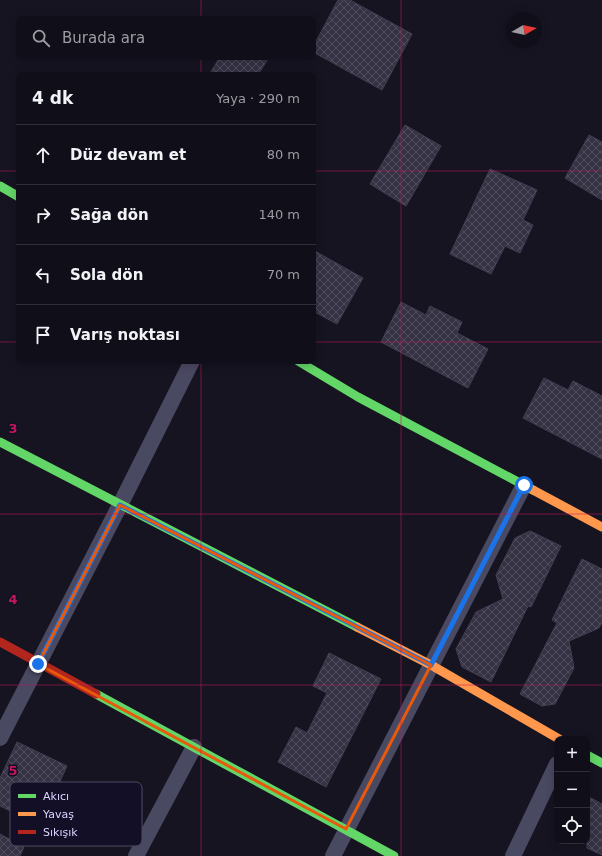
<!DOCTYPE html>
<html lang="tr">
<meta charset="utf-8">
<style>
:root{--surface:#100f19;--page:#191822;--text:#f1f3f6;--muted:#9c9ca2;--line:#302f38}
body{margin:0;font-family:"DejaVu Sans",sans-serif;background:var(--page);color:var(--text)}
.controls{position:absolute;right:12px;bottom:12px;display:grid;overflow:hidden;border-radius:8px;box-shadow:0 2px 10px #0003}
.controls button{width:36px;height:36px;display:grid;place-items:center;padding:0;border:0;border-bottom:1px solid var(--line);background:var(--surface);color:var(--text);font:20px sans-serif}
.compass{position:absolute;left:506px;top:12px;width:36px;height:36px;border-radius:50%;background:var(--surface);box-shadow:0 2px 10px #0003;rotate:81deg}
.stop{position:absolute;width:12px;height:12px;margin:-9px;border:3px solid #1a73e8;border-radius:50%;background:#fff}
.stop.end{background:#1a73e8;border-color:#fff;box-shadow:0 1px 4px #0008}
.list{margin:0;padding:0;list-style:none}
h2{display:flex;justify-content:space-between;align-items:center;height:52px;margin:0;padding:0 16px;font-size:17px}
h2 small{font-size:13px;font-weight:400;color:var(--muted)}
.list li{display:grid;grid-template-columns:26px 1fr auto;gap:12px;align-items:center;box-sizing:border-box;height:60px;padding:0 16px;border-top:1px solid var(--line)}
.list b{display:block;font-size:15px;white-space:nowrap}
.list em{font-size:13px;font-style:normal;color:var(--muted)}
.icon{flex:none;width:22px;height:22px;fill:none;stroke:currentColor;stroke-width:2;stroke-linecap:round;stroke-linejoin:round}
.map{position:relative;flex:none;width:602px;height:856px;overflow:hidden}
.search{position:absolute;background:var(--surface);box-shadow:0 2px 10px #0003;left:16px;top:16px;width:300px;height:44px;display:flex;align-items:center;gap:10px;box-sizing:border-box;padding:0 14px;border-radius:8px;color:var(--muted);font-size:15px}
.panel{position:absolute;background:var(--surface);box-shadow:0 2px 10px #0003;left:16px;top:72px;width:300px;height:292px;border-radius:8px}
.map>svg:first-child{display:block}
.building{fill:url(#building-cross-hatch);stroke:#433f54}
.lines{fill:none;stroke-linecap:round;stroke-linejoin:round}
.street{stroke:#4a4962;stroke-width:16}
.fast{stroke:#63d668;stroke-width:9}
.slow{stroke:#ff974d;stroke-width:9}
.jam{stroke:#b3261e;stroke-width:9}
.route{stroke:#1a73e8;stroke-width:5}
.marked{fill:none;stroke:#e8590c;stroke-width:3;stroke-linejoin:round}
.grid{fill:none;stroke:#c2185b;stroke-width:1;stroke-opacity:0.55}
.key{fill:#130f26;stroke:#4e4a67;stroke-width:1}
.key-label{font-size:11px;fill:#d9d4ff}
.grid-label{font-size:13px;text-anchor:middle;font-weight:bold;fill:#c2185b;stroke:#130f26;stroke-width:3;stroke-linejoin:round;paint-order:stroke}
</style>
<div class="map">
<svg width="602" height="856" viewBox="0 0 602 856">
<defs>
<pattern id="building-cross-hatch" width="8" height="8" patternUnits="userSpaceOnUse"><rect width="8" height="8" fill="#343243"/><path d="M0 0l8 8M0 8l8-8" fill="none" stroke="#514f5f"/></pattern>
</defs>
<rect width="100%" height="100%" fill="#161421"/>
<path class="building" d="M 338,0 L 350,0 L 412,34 L 382,90 L 313,52 L 313,47 Z
M 220,57 L 269,57 L 258,75 L 209,75 Z
M 405,125 L 441,146 L 406,206 L 370,184 Z
M 589,135 L 602,142 L 602,200 L 565,178 Z
M 490,169 L 537,190 L 523,220 L 533,225 L 520,253 L 505,246 L 491,274 L 450,254 Z
M 313,250 L 363,278 L 337,324 L 313,311 Z
M 401,302 L 426,315 L 430,306 L 462,322 L 457,333 L 488,349 L 468,388 L 381,342 Z
M 544,378 L 568,390 L 573,381 L 602,396 L 602,459 L 523,418 Z
M 530,531 L 561,546 L 531,607 L 528,606 L 491,682 L 462,667 L 456,649 L 476,612 L 503,599 L 496,575 L 515,538 Z
M 582,559 L 602,569 L 602,622 L 599,628 L 569,641 L 574,668 L 555,704 L 542,706 L 520,694 L 557,623 L 552,620 Z
M 329,653 L 381,679 L 326,787 L 278,762 L 296,727 L 307,733 L 327,693 L 313,686 Z
M 17,742 L 67,766 L 40,825 L 0,806 L 0,778 Z
M 587,796 L 602,804 L 602,855 L 587,848 Z
M 0,834 L 24,847 L 20,856 L 0,856 Z"/>
<g class="lines">
<path class="street" d="M 0,738 L 120,505 L 192,361
M 136,856 L 194,747
M 333,856 L 524,485
M 513,856 L 557,764"/>
<path class="fast" d="M 0,186 L 19,197
M 298,361 L 358,397 L 533,490
M 0,442 L 357,627
M 96,694 L 394,856
M 587,755 L 602,763"/>
<path class="slow" d="M 533,490 L 602,527
M 357,627 L 431,665 L 559,739"/>
<path class="jam" d="M 0,642 L 96,694"/>
</g>
<g class="lines">
<path class="route" d="M 38,664 L 120,505 L 431,665 L 524,485"/>
</g>
<path class="marked" d="M 120,505 L 431,665 L 346,829 L 38,664 Z"/>
<path class="grid" d="M 201,0 L 201,19M 401,0 L 401,856M 201,57 L 201,75M 0,171 L 19,171M 313,171 L 602,171M 0,342 L 19,342M 313,342 L 602,342M 201,361 L 201,856M 0,514 L 602,514M 0,685 L 602,685"/>
<rect x="10" y="782" width="132" height="64" rx="6" class="key"/>
<rect x="18" y="794" width="18" height="4" fill="#63d668"/>
<rect x="18" y="812" width="18" height="4" fill="#ff974d"/>
<rect x="18" y="830" width="18" height="4" fill="#b3261e"/>
<g class="key-label">
<text x="43" y="800">Akıcı</text>
<text x="43" y="818">Yavaş</text>
<text x="43" y="836">Sıkışık</text>
</g>
<g class="grid-label">
<text x="13" y="433">3</text>
<text x="13" y="604">4</text>
<text x="13" y="775">5</text>
</g>
</svg>
<div class="controls">
<button>+</button>
<button>−</button>
<button><svg class="icon" aria-label="locate" viewBox="0 0 24 24"><circle cx="12" cy="12" r="6"/><path d="M12 2v4M12 18v4M2 12h4M18 12h4"/></svg></button>
</div>
<svg class="compass" viewBox="-18 -18 36 36"><path d="M0-13l5 13h-10z" fill="#e53935"/><path d="M0 13l5-13h-10z" fill="#9c9ca2"/></svg>
<div class="stop" style="left:524px;top:485px"></div>
<div class="stop end" style="left:38px;top:664px"></div>
<div class="search"><svg class="icon" aria-label="search" viewBox="0 0 24 24"><circle cx="10" cy="10" r="6"/><path d="M15 15l6 6"/></svg>Burada ara</div>
<section class="panel">
<h2>4 dk<small>Yaya · 290 m</small></h2>
<ul class="list">
<li><svg class="icon" aria-label="ahead" viewBox="0 0 24 24"><path d="M12 20V5M6 11l6-6 6 6"/></svg><div><b>Düz devam et</b></div><em>80 m</em></li>
<li><svg class="icon" aria-label="right" viewBox="0 0 24 24"><path d="M7 20v-9h11M14 6l5 5-5 5"/></svg><div><b>Sağa dön</b></div><em>140 m</em></li>
<li><svg class="icon" aria-label="left" viewBox="0 0 24 24"><path d="M17 20v-9H6M10 6l-5 5 5 5"/></svg><div><b>Sola dön</b></div><em>70 m</em></li>
<li><svg class="icon" aria-label="arrive" viewBox="0 0 24 24"><path d="M6 21V4h12l-3 4 3 4H6"/></svg><div><b>Varış noktası</b></div></li>
</ul>
</section>
</div>
